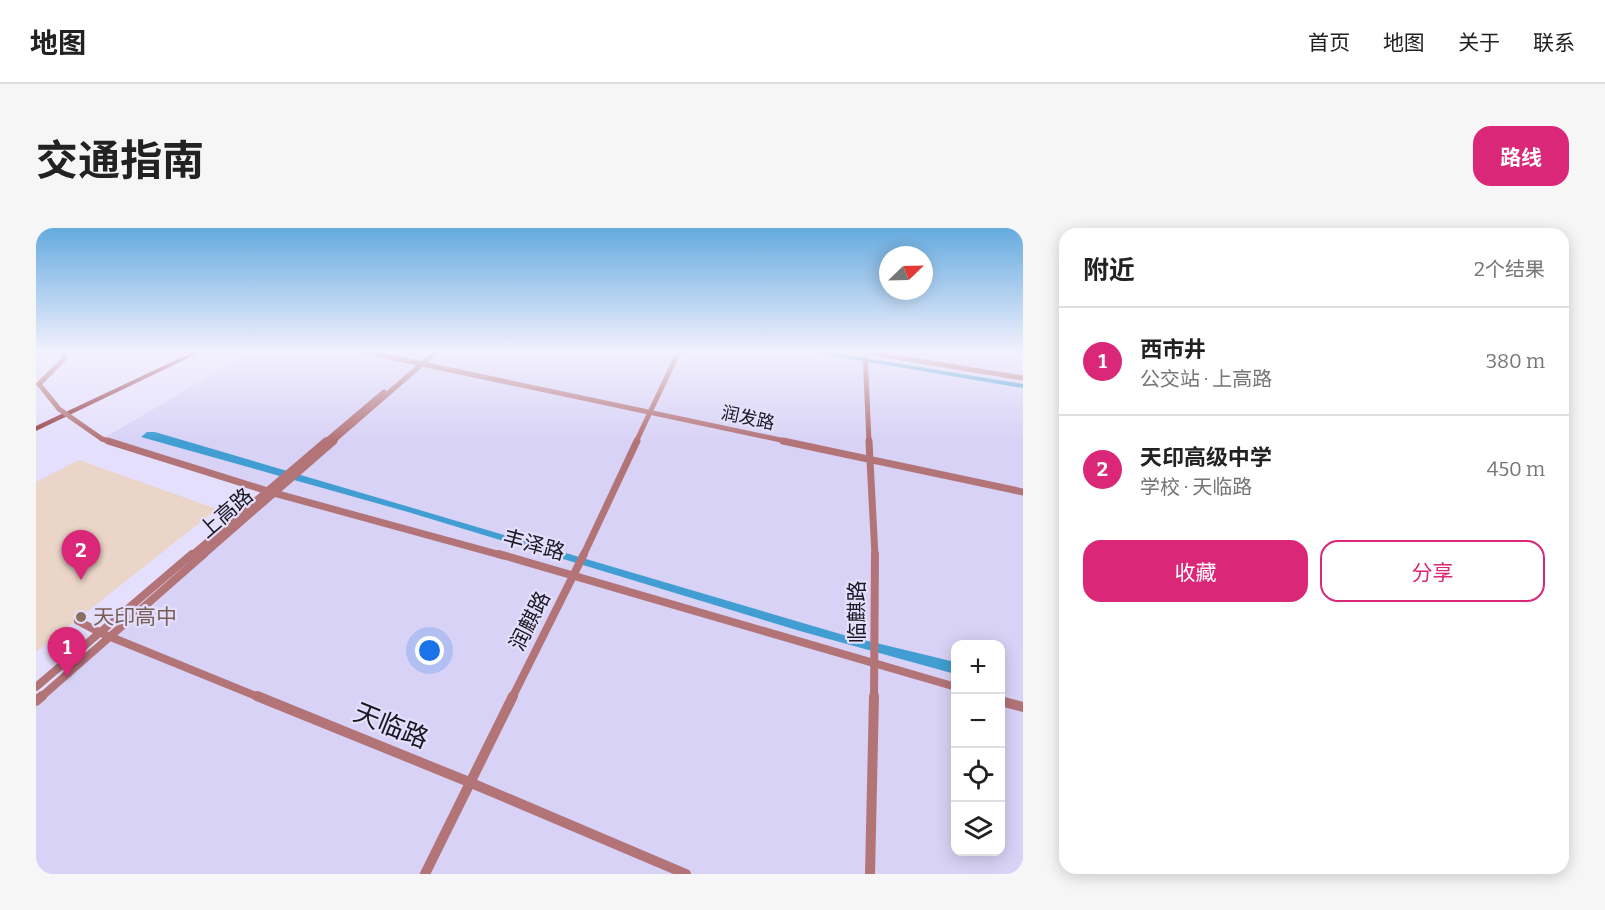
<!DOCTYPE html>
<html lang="zh">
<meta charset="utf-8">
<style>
:root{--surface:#fff;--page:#f6f6f6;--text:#222;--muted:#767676;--line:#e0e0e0;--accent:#db2777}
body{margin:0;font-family:Bitter,"Noto Sans SC",serif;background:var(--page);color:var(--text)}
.controls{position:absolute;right:18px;bottom:18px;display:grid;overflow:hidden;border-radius:12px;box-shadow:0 3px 15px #0003}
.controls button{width:54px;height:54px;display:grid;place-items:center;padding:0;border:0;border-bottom:2px solid var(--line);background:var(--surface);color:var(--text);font:30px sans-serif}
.compass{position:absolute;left:843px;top:18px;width:54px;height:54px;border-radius:50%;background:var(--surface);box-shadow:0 3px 15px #0003;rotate:67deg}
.you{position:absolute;left:394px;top:423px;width:21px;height:21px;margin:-15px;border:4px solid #fff;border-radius:50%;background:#1a73e8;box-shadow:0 0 0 9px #1a73e833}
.badge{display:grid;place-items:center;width:39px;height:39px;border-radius:50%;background:var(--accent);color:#fff;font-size:20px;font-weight:700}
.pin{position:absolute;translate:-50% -50px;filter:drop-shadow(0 2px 3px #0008)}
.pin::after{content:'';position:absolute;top:32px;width:21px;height:18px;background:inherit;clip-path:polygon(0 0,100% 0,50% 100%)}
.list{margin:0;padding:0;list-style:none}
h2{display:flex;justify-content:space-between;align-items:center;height:78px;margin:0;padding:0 24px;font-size:26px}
h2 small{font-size:20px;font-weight:400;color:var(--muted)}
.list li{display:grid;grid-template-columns:39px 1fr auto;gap:18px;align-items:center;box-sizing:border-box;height:108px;padding:0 24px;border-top:2px solid var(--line)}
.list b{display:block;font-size:22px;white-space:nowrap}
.list p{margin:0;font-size:20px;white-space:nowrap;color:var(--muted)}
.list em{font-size:20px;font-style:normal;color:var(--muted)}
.actions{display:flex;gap:12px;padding:18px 24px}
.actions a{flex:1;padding:14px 0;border:2px solid var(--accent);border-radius:18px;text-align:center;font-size:21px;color:var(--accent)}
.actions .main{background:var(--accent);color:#fff}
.icon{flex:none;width:33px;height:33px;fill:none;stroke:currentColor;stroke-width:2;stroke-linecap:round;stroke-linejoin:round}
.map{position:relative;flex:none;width:987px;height:646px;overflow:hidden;border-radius:18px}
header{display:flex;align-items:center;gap:36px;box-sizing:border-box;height:84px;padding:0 30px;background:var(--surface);border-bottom:2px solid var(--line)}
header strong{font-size:28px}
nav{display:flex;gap:33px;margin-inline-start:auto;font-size:21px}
.intro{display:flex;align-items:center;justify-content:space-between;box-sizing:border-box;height:144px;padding:0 36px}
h1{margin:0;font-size:42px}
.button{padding:15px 27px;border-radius:18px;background:var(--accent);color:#fff;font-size:21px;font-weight:700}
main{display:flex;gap:36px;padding:0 36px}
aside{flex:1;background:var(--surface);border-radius:18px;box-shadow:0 3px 15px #0003}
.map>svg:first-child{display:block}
.built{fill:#d8d2f6;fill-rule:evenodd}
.education{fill:#ead5c8}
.water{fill:#419dd2}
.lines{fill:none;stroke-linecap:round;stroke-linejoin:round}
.secondary-far3{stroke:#b37478;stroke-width:5}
.secondary-far2{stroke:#b37478;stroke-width:7}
.secondary-far1{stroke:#b37478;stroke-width:8}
.secondary{stroke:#b37478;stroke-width:10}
.highway{fill:#974049;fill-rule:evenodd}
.secondary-bridge{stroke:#b37478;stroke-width:5}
.education-dot{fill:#8d6e63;stroke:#e4dffc;stroke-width:2}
.labels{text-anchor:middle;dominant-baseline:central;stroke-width:4.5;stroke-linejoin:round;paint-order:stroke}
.far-street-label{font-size:18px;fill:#1a1822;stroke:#e4dffc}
.street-label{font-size:21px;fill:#1a1822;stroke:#e4dffc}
.education-label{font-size:21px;fill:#785e54;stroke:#e4dffc;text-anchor:start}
.near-street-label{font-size:26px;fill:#1a1822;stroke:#e4dffc}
</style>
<header>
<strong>地图</strong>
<nav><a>首页</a><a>地图</a><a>关于</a><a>联系</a></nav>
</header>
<div class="intro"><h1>交通指南</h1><a class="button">路线</a></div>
<main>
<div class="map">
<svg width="987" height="646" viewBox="0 0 987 646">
<rect width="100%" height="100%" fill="#e4dffc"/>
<path class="built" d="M 217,123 L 987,123 L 987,646 L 0,646 L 0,473 L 237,266 L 66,211 ZM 920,416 L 964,416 L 964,624 L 920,624 Z"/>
<path class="education" d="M 43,232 L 181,281 L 0,424 L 0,254 Z"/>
<path class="water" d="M 767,123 L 786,123 L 987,156 L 987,160 Z
M 111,204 L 119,204 L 811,408 L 919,434 L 919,446 L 764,403 L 372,284 L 105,209 Z"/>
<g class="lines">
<path class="secondary-far3" d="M 325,123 L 754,214
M 823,123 L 987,150
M 829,123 L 833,214
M 3,156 L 29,130 L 27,123
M 66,211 L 77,214
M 289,214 L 348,164
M 296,214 L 401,123
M 600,214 L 643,123"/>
<path class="secondary-far2" d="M 72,213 L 238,265 L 468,328
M 747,213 L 987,264
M 833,213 L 839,328
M 155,328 L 290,213
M 166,328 L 298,213
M 547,328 L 601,213"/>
<path class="secondary-far1" d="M 463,326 L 920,459
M 42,393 L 65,405 L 225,470
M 0,459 L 156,326
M 4,470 L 168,326
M 476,470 L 548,326
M 838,470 L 839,326"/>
<path class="secondary" d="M 221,468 L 433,554 L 650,646
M 0,473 L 6,468
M 964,473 L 987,479
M 389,646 L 477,468
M 834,646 L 838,468"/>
<path class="highway" d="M 159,123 L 167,123 L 0,203 L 0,198 Z"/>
<path class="secondary-bridge" d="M 3,156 L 23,181 L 66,211"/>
</g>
<linearGradient id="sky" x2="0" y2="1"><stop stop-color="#65abdf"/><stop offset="0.58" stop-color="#f3f1fe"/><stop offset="1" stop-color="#f3f1fe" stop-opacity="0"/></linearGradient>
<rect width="987" height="213" fill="url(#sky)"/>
<circle class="education-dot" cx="45" cy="389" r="6"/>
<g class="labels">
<g class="far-street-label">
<text transform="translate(712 190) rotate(12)">润发路</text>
</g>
<g class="street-label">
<text transform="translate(190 285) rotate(-41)">上高路</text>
<text transform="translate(498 317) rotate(15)">丰泽路</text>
<text transform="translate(821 384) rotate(-90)">临麒路</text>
<text transform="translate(494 393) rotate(-63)">润麒路</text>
</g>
<g class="education-label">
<text x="57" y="389">天印高中</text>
</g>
<g class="near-street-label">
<text transform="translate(355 498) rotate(22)">天临路</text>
</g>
</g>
</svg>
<div class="controls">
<button>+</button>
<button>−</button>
<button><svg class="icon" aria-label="locate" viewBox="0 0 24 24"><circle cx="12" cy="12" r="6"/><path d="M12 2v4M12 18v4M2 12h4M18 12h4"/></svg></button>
<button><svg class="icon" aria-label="layers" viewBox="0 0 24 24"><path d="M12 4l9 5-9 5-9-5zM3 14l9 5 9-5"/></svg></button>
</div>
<svg class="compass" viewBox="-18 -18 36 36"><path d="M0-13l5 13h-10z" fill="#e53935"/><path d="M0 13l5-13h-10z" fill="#767676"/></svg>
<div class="you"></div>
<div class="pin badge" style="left:31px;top:449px">1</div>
<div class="pin badge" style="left:45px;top:352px">2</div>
</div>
<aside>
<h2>附近<small>2个结果</small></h2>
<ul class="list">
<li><span class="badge">1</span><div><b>西市井</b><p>公交站 · 上高路</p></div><em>380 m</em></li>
<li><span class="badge">2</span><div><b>天印高级中学</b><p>学校 · 天临路</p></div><em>450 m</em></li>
</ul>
<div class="actions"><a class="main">收藏</a><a>分享</a></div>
</aside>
</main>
